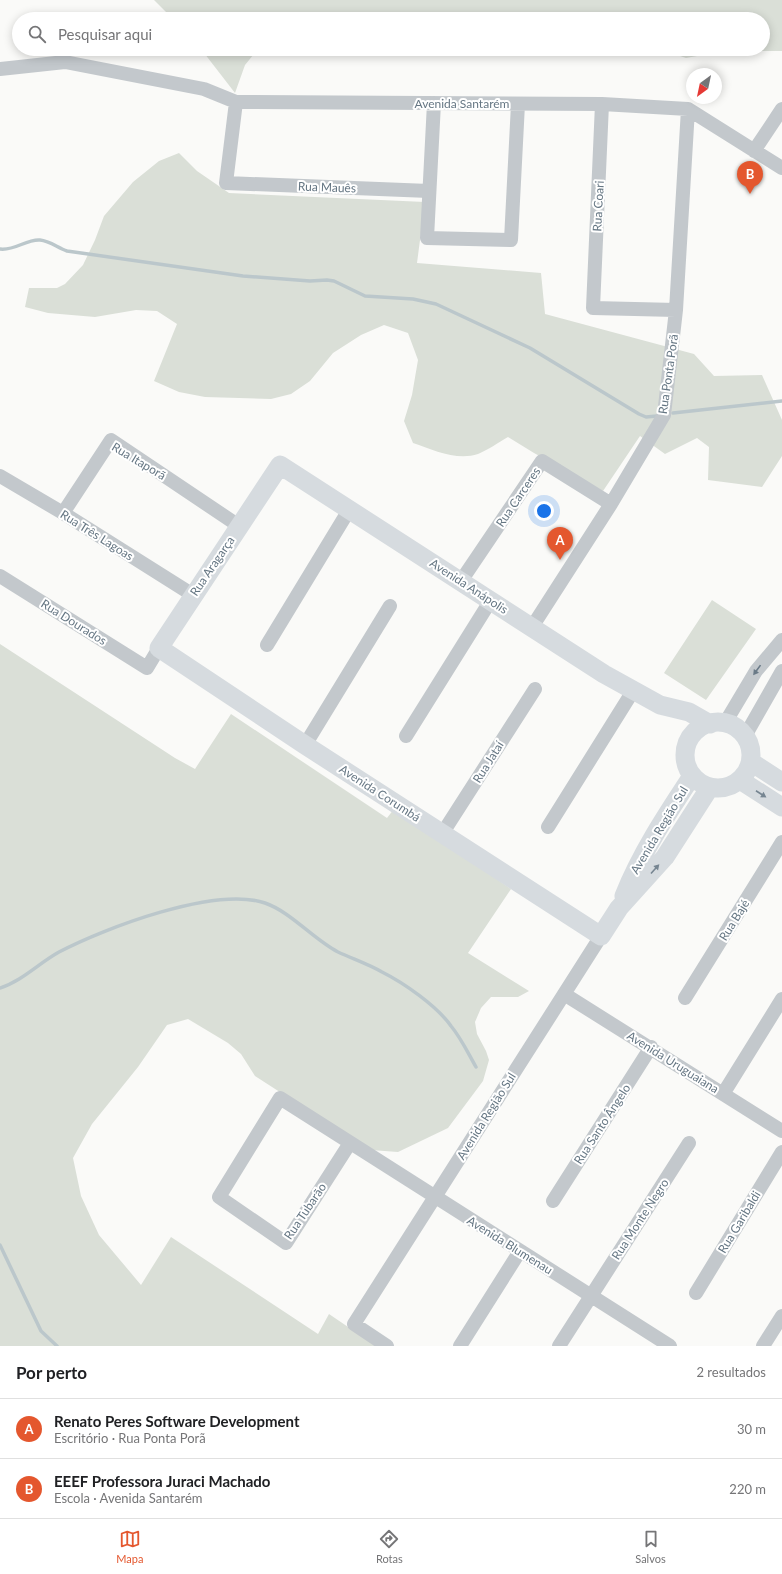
<!DOCTYPE html>
<html lang="pt">
<meta charset="utf-8">
<style>
:root{--surface:#fff;--page:#f6f6f6;--text:#202124;--muted:#757577;--line:#e0e0e0;--accent:#e4572e}
body{margin:0;font-family:Lato,sans-serif;background:var(--page);color:var(--text)}
.compass{position:absolute;left:686px;top:68px;width:36px;height:36px;border-radius:50%;background:var(--surface);box-shadow:0 2px 10px #0003;rotate:213deg}
.you{position:absolute;left:544px;top:511px;width:14px;height:14px;margin:-10px;border:3px solid #fff;border-radius:50%;background:#1a73e8;box-shadow:0 0 0 6px #1a73e833}
.badge{display:grid;place-items:center;width:26px;height:26px;border-radius:50%;background:var(--accent);color:#fff;font-size:13px;font-weight:700}
.pin{position:absolute;translate:-50% -33px;filter:drop-shadow(0 1px 2px #0008)}
.pin::after{content:'';position:absolute;top:21px;width:14px;height:12px;background:inherit;clip-path:polygon(0 0,100% 0,50% 100%)}
.list{margin:0;padding:0;list-style:none}
h2{display:flex;justify-content:space-between;align-items:center;height:52px;margin:0;padding:0 16px;font-size:17px}
h2 small{font-size:13px;font-weight:400;color:var(--muted)}
.list li{display:grid;grid-template-columns:26px 1fr auto;gap:12px;align-items:center;box-sizing:border-box;height:60px;padding:0 16px;border-top:1px solid var(--line)}
.list b{display:block;font-size:15px;white-space:nowrap}
.list p{margin:0;font-size:13px;white-space:nowrap;color:var(--muted)}
.list em{font-size:13px;font-style:normal;color:var(--muted)}
.icon{flex:none;width:22px;height:22px;fill:none;stroke:currentColor;stroke-width:2;stroke-linecap:round;stroke-linejoin:round}
.map{position:relative;flex:none;width:782px;height:1346px;overflow:hidden}
.search{position:absolute;background:var(--surface);box-shadow:0 2px 10px #0003;left:12px;right:12px;top:12px;height:44px;display:flex;align-items:center;gap:10px;box-sizing:border-box;padding:0 14px;border-radius:22px;color:var(--muted);font-size:15px}
.sheet{height:172px;background:var(--surface)}
nav{display:flex;justify-content:space-around;align-items:center;box-sizing:border-box;height:56px;border-top:1px solid var(--line);background:var(--surface);font-size:11px;color:var(--muted)}
nav a{display:grid;justify-items:center;gap:2px}
nav .on{color:var(--accent)}
.map>svg:first-child{display:block}
.green{fill:#dadfd7}
.lines{fill:none;stroke-linecap:round;stroke-linejoin:round}
.stream{stroke:#bbc7cb;stroke-width:3.5}
.street{stroke:#c3c8cc;stroke-width:14}
.secondary{stroke:#d6dbdf;stroke-width:19}
.oneway{fill:#6a7a87}
.oneway2{fill:#768591}
.labels{text-anchor:middle;dominant-baseline:central;stroke-width:4;stroke-linejoin:round;paint-order:stroke}
.street-label{font-size:12px;fill:#657683;stroke:#fff}
</style>
<div class="map">
<svg width="782" height="1346" viewBox="0 0 782 1346">
<rect width="100%" height="100%" fill="#fafaf8"/>
<path class="green" d="M 154,0 L 782,0 L 782,51 L 725,51 L 686,58 L 659,49 L 763,49 L 763,19 L 173,19 Z
M 201,49 L 258,49 L 245,65 L 235,93 Z
M 179,153 L 197,171 L 229,193 L 425,202 L 417,263 L 541,273 L 545,314 L 694,354 L 714,376 L 762,375 L 782,420 L 782,456 L 762,487 L 708,480 L 709,447 L 697,438 L 665,454 L 640,436 L 603,491 L 534,453 L 508,437 C 499,442 488,450 478,454 C 457,461 433,450 413,443 L 404,421 L 412,395 L 418,360 L 408,333 L 384,325 L 361,335 L 333,353 L 310,381 L 291,394 L 271,399 L 205,397 L 179,392 L 154,381 L 177,324 L 157,311 L 136,310 L 95,317 L 48,313 L 25,307 L 29,288 L 57,288 L 65,284 L 83,265 L 95,240 L 104,216 L 133,182 L 159,161 Z
M 712,600 L 756,629 L 706,700 L 664,673 Z
M 0,644 L 175,758 L 195,769 L 231,714 L 387,818 L 394,809 L 511,889 L 468,953 L 529,991 L 518,997 L 491,997 L 481,1008 L 475,1022 L 477,1034 L 486,1051 L 489,1060 L 483,1081 L 448,1128 L 398,1152 L 371,1150 L 334,1127 L 255,1076 L 241,1054 L 228,1043 L 188,1019 L 167,1025 L 138,1067 L 92,1124 L 73,1158 L 81,1196 L 99,1235 L 141,1285 L 171,1237 L 318,1334 L 329,1314 L 376,1346 L 0,1346 Z"/>
<g class="lines">
<path class="stream" d="M 0,249 C 15,251 26,239 40,240 C 50,241 58,248 67,251 L 243,276 L 310,281 L 327,280 L 334,281 L 365,296 L 413,299 L 436,304 L 530,348 L 639,414 L 646,417 L 657,416
M 673,413 L 782,401
M 0,988 C 22,981 39,963 59,952 C 105,928 215,886 265,903 C 291,912 313,939 338,952 C 353,959 368,964 382,972 C 404,983 437,1006 451,1026 C 461,1038 468,1053 476,1067
M 0,1245 L 41,1331 L 57,1346"/>
<path class="street" d="M 0,69 L 65,62 L 204,89 L 236,102 L 602,104 L 688,109 L 782,168
M 236,102 L 226,183 L 429,191
M 434,103 L 427,238 L 511,240 L 518,104
M 602,104 L 593,308 L 676,310
M 754,151 L 782,109
M 0,476 L 63,513 L 193,595
M 63,513 L 111,440 L 239,526
M 0,576 L 147,668 L 159,648
M 461,581 L 542,461 L 611,504
M 532,627 L 611,504 L 664,415 L 676,310 L 688,109
M 267,645 L 349,510
M 725,723 L 756,671 L 782,640
M 406,736 L 491,600
M 745,736 L 782,671
M 305,745 L 390,606
M 548,827 L 633,691
M 442,834 L 535,689
M 564,994 L 782,1131
M 685,998 L 782,842
M 723,1094 L 782,999
M 350,1143 L 286,1243 L 219,1197 L 280,1098 C 410,1182 540,1264 670,1346
M 553,1201 L 651,1047
M 696,1293 L 782,1152
M 387,1346 L 354,1324 L 601,936
M 460,1346 L 520,1251
M 559,1346 L 689,1143
M 763,1346 L 782,1316"/>
<path class="secondary" d="M685 755a33 33 0 1 1 66 0a33 33 0 1 1-66 0Z
M 751,762 L 782,782
M 740,780 L 782,807
M 710,787 L 665,857 L 619,908 L 601,936 L 305,745 L 159,648 L 280,465 L 604,674 L 660,705 L 689,712 L 710,724
M 624,896 C 641,853 667,814 692,776"/>
</g>
<defs><path id="oneway-solid" d="M-6-.8H1V-3.2L6.5 0L1 3.2V.8H-6Z"/></defs>
<use class="oneway" href="#oneway-solid" transform="translate(757 670) rotate(126)"/>
<g class="oneway2">
<use href="#oneway-solid" transform="translate(761 794) rotate(33)"/>
<use href="#oneway-solid" transform="translate(655 869) rotate(-48)"/>
</g>
<g class="labels">
<g class="street-label">
<text x="462" y="103">Avenida Santarém</text>
<text transform="translate(327 187) rotate(2)">Rua Mauês</text>
<text transform="translate(598 206) rotate(-87)">Rua Coari</text>
<text transform="translate(668 374) rotate(-82)">Rua Ponta Porã</text>
<text transform="translate(139 461) rotate(31)">Rua Itaporã</text>
<text transform="translate(518 497) rotate(-56)">Rua Carceres</text>
<text transform="translate(97 535) rotate(32)">Rua Três Lagoas</text>
<text transform="translate(212 566) rotate(-56)">Rua Aragarça</text>
<text transform="translate(469 586) rotate(33)">Avenida Anápolis</text>
<text transform="translate(74 622) rotate(32)">Rua Dourados</text>
<text transform="translate(488 762) rotate(-58)">Rua Jataí</text>
<text transform="translate(380 793) rotate(33)">Avenida Corumbá</text>
<text transform="translate(659 830) rotate(-59)">Avenida Região Sul</text>
<text transform="translate(734 920) rotate(-58)">Rua Bajé</text>
<text transform="translate(673 1062) rotate(32)">Avenida Uruguaiana</text>
<text transform="translate(486 1116) rotate(-58)">Avenida Região Sul</text>
<text transform="translate(602 1124) rotate(-57)">Rua Santo Ângelo</text>
<text transform="translate(305 1211) rotate(-56)">Rua Tubarão</text>
<text transform="translate(640 1219) rotate(-57)">Rua Monte Negro</text>
<text transform="translate(739 1222) rotate(-59)">Rua Garibaldi</text>
<text transform="translate(510 1245) rotate(32)">Avenida Blumenau</text>
</g>
</g>
</svg>
<svg class="compass" viewBox="-18 -18 36 36"><path d="M0-13l5 13h-10z" fill="#e53935"/><path d="M0 13l5-13h-10z" fill="#757577"/></svg>
<div class="you"></div>
<div class="pin badge" style="left:560px;top:560px">A</div>
<div class="pin badge" style="left:750px;top:194px">B</div>
<div class="search"><svg class="icon" aria-label="search" viewBox="0 0 24 24"><circle cx="10" cy="10" r="6"/><path d="M15 15l6 6"/></svg>Pesquisar aqui</div>
</div>
<section class="sheet">
<h2>Por perto<small>2 resultados</small></h2>
<ul class="list">
<li><span class="badge">A</span><div><b>Renato Peres Software Development</b><p>Escritório · Rua Ponta Porã</p></div><em>30 m</em></li>
<li><span class="badge">B</span><div><b>EEEF Professora Juraci Machado</b><p>Escola · Avenida Santarém</p></div><em>220 m</em></li>
</ul>
</section>
<nav>
<a class="on"><svg class="icon" aria-label="map" viewBox="0 0 24 24"><path d="M3 6l6-2 6 2 6-2v14l-6 2-6-2-6 2zM9 4v14M15 6v14"/></svg>Mapa</a>
<a><svg class="icon" aria-label="directions" viewBox="0 0 24 24"><path d="M12 3l9 9-9 9-9-9zM9 14v-3h6M13 9l2 2-2 2"/></svg>Rotas</a>
<a><svg class="icon" aria-label="saved" viewBox="0 0 24 24"><path d="M7 4h10v16l-5-4-5 4z"/></svg>Salvos</a>
</nav>
